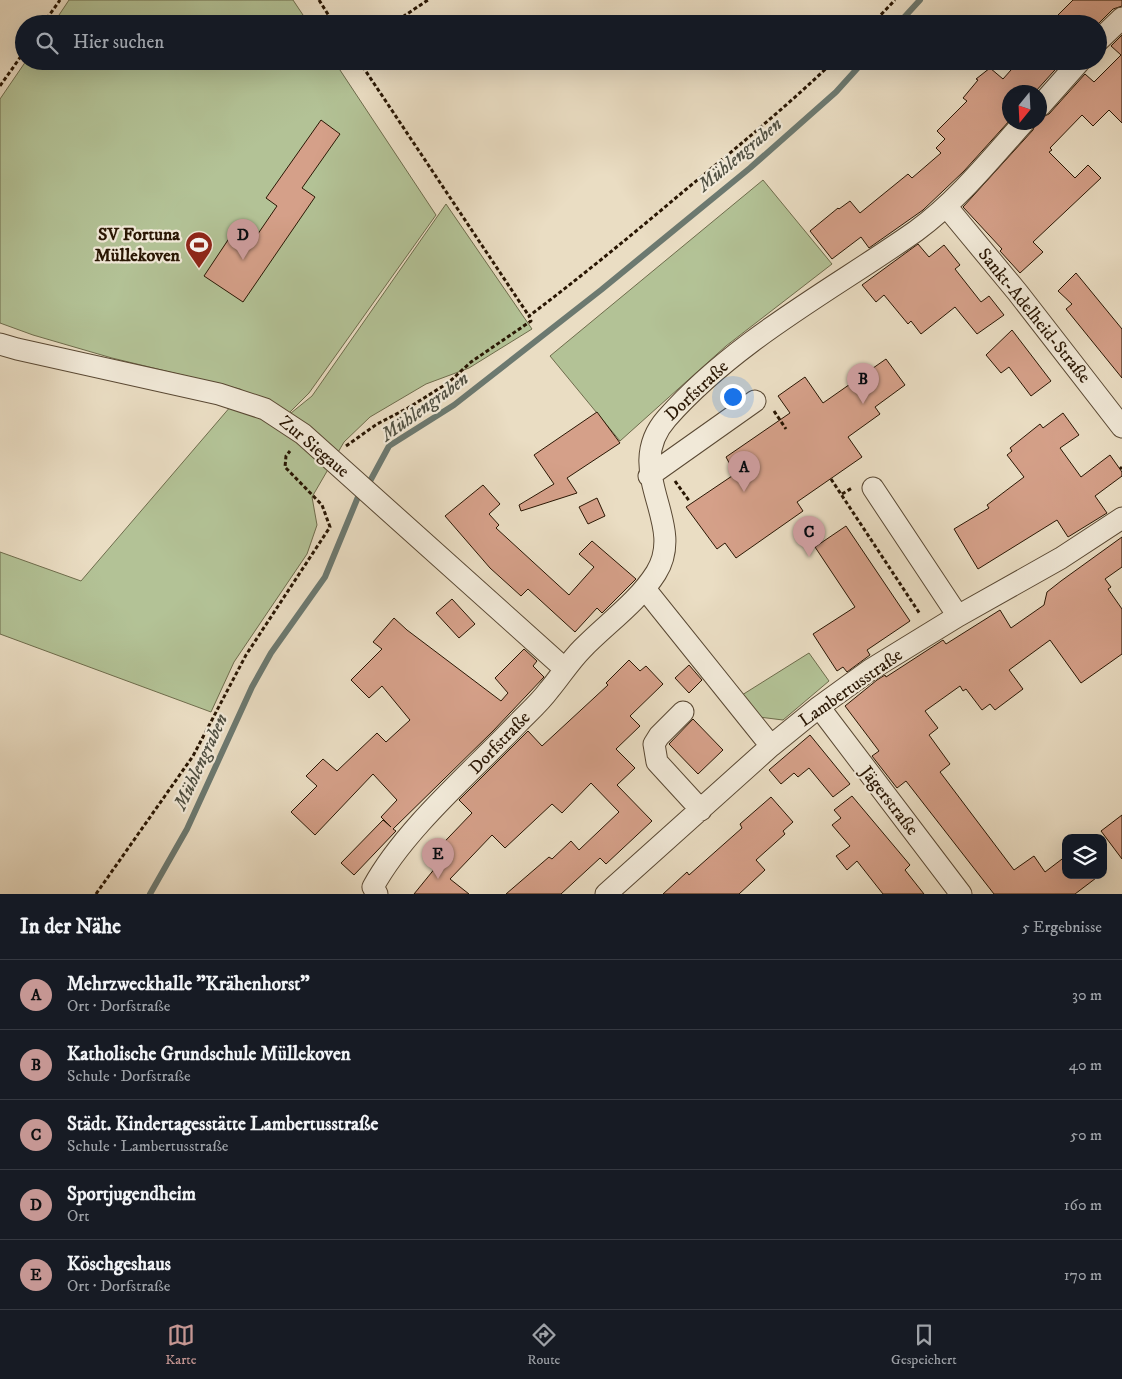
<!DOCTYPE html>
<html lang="de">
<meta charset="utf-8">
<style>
:root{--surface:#171b24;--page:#20242c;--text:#f1f3f6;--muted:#9ea1a6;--line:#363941;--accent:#c59692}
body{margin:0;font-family:"IM FELL DW Pica",serif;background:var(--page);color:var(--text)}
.controls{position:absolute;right:15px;bottom:15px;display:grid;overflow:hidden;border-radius:10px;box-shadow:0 5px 20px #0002}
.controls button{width:45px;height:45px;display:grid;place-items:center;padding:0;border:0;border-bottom:1px solid var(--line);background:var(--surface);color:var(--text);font:25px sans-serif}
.compass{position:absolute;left:1002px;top:85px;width:45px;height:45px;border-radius:50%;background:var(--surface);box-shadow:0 5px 20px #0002;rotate:198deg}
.you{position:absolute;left:732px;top:396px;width:18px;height:18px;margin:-12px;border:4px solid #fff;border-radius:50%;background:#1a73e8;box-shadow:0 0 0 8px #1a73e833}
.badge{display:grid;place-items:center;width:32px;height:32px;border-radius:50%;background:var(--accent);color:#111;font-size:16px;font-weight:700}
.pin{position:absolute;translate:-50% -41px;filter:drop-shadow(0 1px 2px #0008)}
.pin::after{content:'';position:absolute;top:26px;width:18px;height:15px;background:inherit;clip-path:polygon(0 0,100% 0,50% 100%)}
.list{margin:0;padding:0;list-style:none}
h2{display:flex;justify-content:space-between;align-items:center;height:65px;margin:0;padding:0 20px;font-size:21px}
h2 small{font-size:16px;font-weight:400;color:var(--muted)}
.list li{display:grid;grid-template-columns:32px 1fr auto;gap:15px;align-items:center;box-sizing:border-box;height:70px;padding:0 20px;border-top:1px solid var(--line)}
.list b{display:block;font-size:19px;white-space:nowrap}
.list p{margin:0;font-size:16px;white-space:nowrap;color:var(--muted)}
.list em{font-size:16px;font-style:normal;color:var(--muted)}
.icon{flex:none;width:28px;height:28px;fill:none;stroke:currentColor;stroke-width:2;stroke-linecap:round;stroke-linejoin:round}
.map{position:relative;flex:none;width:1122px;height:894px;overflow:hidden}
.search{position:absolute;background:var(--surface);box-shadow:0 5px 20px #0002;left:15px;right:15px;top:15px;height:55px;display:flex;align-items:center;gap:12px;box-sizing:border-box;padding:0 18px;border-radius:28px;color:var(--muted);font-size:19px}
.sheet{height:415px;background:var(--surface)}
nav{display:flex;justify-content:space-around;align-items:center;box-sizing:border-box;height:70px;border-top:1px solid var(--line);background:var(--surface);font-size:14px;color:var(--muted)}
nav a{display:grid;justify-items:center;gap:2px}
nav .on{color:var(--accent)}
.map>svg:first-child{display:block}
.green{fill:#b3c296;stroke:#6e6c4c}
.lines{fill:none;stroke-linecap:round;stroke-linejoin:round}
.stream{stroke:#6c7970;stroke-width:6}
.building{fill:#d5a089;stroke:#291603}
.minor-casing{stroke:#594833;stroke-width:23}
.path{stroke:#291603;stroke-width:3;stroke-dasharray:4 2.5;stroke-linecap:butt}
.minor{stroke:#f1e9d8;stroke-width:21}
.labels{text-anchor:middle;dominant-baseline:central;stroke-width:4.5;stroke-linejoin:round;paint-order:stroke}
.poi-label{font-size:18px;font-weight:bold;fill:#291603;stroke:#f1e9d8;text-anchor:end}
.street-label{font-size:18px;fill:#291603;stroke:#f1e9d8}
.water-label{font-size:19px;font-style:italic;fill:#505042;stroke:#f1e9d8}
</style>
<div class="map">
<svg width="1122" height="894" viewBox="0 0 1122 894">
<rect width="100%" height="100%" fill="#eaddc3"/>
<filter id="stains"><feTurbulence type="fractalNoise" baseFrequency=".004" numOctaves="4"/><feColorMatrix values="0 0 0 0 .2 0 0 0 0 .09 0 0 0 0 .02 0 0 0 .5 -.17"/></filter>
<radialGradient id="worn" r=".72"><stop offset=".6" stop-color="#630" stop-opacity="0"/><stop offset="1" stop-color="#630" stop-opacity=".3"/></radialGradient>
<path class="green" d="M 69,0 L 293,0 L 309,24 L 53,24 Z
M 26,61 L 334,61 L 436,215 L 309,393 L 287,415 L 240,389 L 112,358 L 33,335 L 0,323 L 0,99 Z
M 763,180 L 832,264 L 726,346 L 620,441 L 550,356 Z
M 446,204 L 532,329 L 469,368 L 426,384 L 370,417 L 344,442 L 312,497 L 317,525 L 307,554 L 234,662 L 211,712 L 0,634 L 0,552 L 81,581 L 231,406 L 242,409 L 275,426 L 312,396 Z
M 809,653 L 829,681 L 783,720 L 759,717 L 742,695 Z"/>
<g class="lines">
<path class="stream" d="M 898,24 L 920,0
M 150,894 L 187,829 L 252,687 L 271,653 L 325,577 L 358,497 L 369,483 L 389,446 L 454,405 L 601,290 L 750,168 L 836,92 L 864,61"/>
</g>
<path class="building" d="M 1073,0 L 1122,0 L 1122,6 L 1113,9 L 1098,24 L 1049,24 Z
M 1122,35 L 1122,123 L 1109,110 L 1093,126 L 1082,115 L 1050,148 L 1052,150 L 1049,152 L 1075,178 L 1088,165 L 1101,178 L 1033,242 L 1043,252 L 1020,273 L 1000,251 L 1002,249 L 963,207 L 1033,130 L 1036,122 L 1040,122 L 1040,118 L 1049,114 L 1085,74 L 1094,82 L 1121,55 L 1111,46 Z
M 1019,61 L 1063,61 L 1035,92 L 1010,92 L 1010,120 L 964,171 L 923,210 L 869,248 L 861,237 L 832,259 L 810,231 L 838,208 L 839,209 L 850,201 L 860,213 L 908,174 L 912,178 L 941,153 L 936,148 L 945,139 L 937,131 L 967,101 L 963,98 L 978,80 L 976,79 L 990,68 L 1003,79 Z
M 321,120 L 340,134 L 302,188 L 315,197 L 243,302 L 204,276 L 230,237 L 240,244 L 243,239 L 251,244 L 277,206 L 266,198 Z
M 918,244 L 929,257 L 944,245 L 960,265 L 955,269 L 981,302 L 989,296 L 1004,315 L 977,334 L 955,307 L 921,334 L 911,321 L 908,324 L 884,295 L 876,302 L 862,285 Z
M 1076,273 L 1122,329 L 1122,378 L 1066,309 L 1072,304 L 1058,291 Z
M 1012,330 L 1051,381 L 1031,396 L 1009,367 L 1001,373 L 986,355 Z
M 886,359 L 905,385 L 875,407 L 880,414 L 848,437 L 862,457 L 797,502 L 803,511 L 736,558 L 725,543 L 717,549 L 686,507 L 735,474 L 726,457 L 790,413 L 778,396 L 805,377 L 823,403 Z
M 597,412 L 620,443 L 567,478 L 577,493 L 521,511 L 519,505 L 554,484 L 534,455 Z
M 1063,413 L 1079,435 L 1060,448 L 1081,477 L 1110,455 L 1122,472 L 1122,476 L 1095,496 L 1107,513 L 1068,537 L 1057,520 L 978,569 L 954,529 L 989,508 L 987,505 L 1024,477 L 1007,455 L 1012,451 L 1010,448 L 1040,424 L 1043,428 Z
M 483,485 L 500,504 L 489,514 L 499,525 L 496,528 L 569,595 L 594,567 L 579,554 L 592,541 L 636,579 L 602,613 L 597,608 L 575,632 L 528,589 L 521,596 L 490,568 L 445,516 Z
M 597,498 L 605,516 L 588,524 L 579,507 Z
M 846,526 L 910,621 L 867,650 L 870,655 L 847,672 L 843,667 L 837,671 L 813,634 L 855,607 L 815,547 Z
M 1122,537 L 1122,567 L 1105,579 L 1111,587 L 1108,589 L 1122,609 L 1122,654 L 1081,683 L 1050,640 L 1009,670 L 1023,689 L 995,710 L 990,704 L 982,710 L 966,689 L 963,691 L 960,686 L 925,711 L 938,728 L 929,735 L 950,764 L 940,772 L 1014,870 L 1034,856 L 1045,872 L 1066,856 L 1066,875 L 1100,875 L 1075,894 L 994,894 L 906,781 L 897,788 L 872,756 L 879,751 L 845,706 L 877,680 L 885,675 L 886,677 L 943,640 L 946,644 L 1000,610 L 1011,628 L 1044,605 L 1047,592 L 1061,581 Z
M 452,599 L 475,624 L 459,638 L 436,613 Z
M 394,618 L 407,630 L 501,701 L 508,693 L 495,678 L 524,649 L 537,661 L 533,666 L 544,677 L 493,731 L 393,829 L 396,831 L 354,875 L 341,863 L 383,820 L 391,827 L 381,817 L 397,800 L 373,774 L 315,835 L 291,812 L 317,786 L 306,776 L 323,759 L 337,771 L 377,733 L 386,742 L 410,720 L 382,686 L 369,698 L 351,680 L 382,649 L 373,642 Z
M 629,660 L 640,671 L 646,666 L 663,684 L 630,716 L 640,726 L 616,749 L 635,768 L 617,785 L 652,821 L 606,864 L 600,858 L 561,894 L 506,894 L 549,857 L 552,859 L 571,841 L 579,850 L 619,812 L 591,783 L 562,813 L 552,804 L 505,848 L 492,835 L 450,879 L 469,894 L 414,894 L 436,867 L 427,860 L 472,813 L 459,800 L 528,731 L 542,746 L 608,685 L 606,683 Z
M 689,665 L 702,680 L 689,693 L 675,678 Z
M 693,719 L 723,750 L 698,774 L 669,744 Z
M 810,735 L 850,784 L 833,797 L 809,768 L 798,777 L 794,773 L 781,784 L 769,770 Z
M 852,796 L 910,865 L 905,870 L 924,894 L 883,894 L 857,861 L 847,870 L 836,856 L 850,846 L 832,825 L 841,818 L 834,810 Z
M 771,797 L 793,822 L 783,831 L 785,834 L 756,860 L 765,870 L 739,894 L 663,894 L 687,872 L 689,875 L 742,828 L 740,824 Z
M 1122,815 L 1122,859 L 1101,831 Z"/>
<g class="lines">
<g class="minor-casing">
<path id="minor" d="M 1098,41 L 1122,18
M 1040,106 L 1080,61
M 946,206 L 1018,293 L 1122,427
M 0,344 L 17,349 L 219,394 L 265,409 L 303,434 L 565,669
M 649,476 L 755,401
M 873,488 L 958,616
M 645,589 L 771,746
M 819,707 L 961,894
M 683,712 L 659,736 L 654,744 L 657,762 L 701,810
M 377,894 L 373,887 C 405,828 474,770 520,721 C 530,711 541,701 549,690 C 560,677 570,661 582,649 C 606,624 637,603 656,573 C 688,522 620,471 667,418 C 736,340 832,290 916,231 C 957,201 990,160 1024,122
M 606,894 L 771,746 L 819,707 L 870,670 L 958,616 L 1061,558 L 1122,518"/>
</g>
<path class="path" d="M 319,0 L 334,24
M 43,24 L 60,0
M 392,24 L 428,0
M 872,24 L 895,0
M 359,61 L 529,316
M 0,86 L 24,52
M 774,411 L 786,429
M 346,446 L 377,424 L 408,408 L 448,383 L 471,362 L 531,321 L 529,316 C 582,276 633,234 684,191 C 735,149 786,107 834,61
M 1120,469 L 1122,467
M 831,479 L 920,614
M 675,481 L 690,502
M 842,494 L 852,488
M 96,894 L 193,756 L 246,655 L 330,527 L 322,505 L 285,467 L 286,456 L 290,451"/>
<use href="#minor" class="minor"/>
</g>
<defs>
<g id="stadium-pin" transform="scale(1.4375)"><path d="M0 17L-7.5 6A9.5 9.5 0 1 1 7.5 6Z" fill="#8f2418" stroke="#f1e9d8"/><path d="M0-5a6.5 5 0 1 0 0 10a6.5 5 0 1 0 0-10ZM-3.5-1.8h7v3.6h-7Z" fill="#fff"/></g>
</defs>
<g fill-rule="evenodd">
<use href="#stadium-pin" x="199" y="245"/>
</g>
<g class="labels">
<g class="poi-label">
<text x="180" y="235">SV Fortuna<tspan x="180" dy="21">Müllekoven</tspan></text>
</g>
<g class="street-label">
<text transform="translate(1034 316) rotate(51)">Sankt-Adelheid-Straße</text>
<text transform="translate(697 391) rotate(-43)">Dorfstraße</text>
<text transform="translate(314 447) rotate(40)">Zur Siegaue</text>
<text transform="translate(851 688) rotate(-35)">Lambertusstraße</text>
<text transform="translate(500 743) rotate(-46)">Dorfstraße</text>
<text transform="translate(889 801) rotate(52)">Jägerstraße</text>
</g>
<g class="water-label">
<text transform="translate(740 155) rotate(-40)">Mühlengraben</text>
<text transform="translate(425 407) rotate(-36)">Mühlengraben</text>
<text transform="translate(201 762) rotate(-65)">Mühlengraben</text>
</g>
</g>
<rect width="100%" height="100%" filter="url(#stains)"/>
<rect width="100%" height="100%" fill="url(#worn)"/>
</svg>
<div class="controls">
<button><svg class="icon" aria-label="layers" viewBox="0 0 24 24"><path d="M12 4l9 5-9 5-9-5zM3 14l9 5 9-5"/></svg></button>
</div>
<svg class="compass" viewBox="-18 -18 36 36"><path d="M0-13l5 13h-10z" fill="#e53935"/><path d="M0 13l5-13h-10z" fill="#9ea1a6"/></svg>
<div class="you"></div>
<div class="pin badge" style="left:744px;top:492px">A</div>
<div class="pin badge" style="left:863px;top:404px">B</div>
<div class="pin badge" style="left:809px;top:557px">C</div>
<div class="pin badge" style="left:243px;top:260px">D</div>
<div class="pin badge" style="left:438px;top:879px">E</div>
<div class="search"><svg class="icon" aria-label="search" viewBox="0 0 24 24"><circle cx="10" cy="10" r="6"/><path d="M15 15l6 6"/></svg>Hier suchen</div>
</div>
<section class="sheet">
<h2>In der Nähe<small>5 Ergebnisse</small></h2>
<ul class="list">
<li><span class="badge">A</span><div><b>Mehrzweckhalle &quot;Krähenhorst&quot;</b><p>Ort · Dorfstraße</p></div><em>30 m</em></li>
<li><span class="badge">B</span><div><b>Katholische Grundschule Müllekoven</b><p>Schule · Dorfstraße</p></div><em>40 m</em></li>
<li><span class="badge">C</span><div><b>Städt. Kindertagesstätte Lambertusstraße</b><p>Schule · Lambertusstraße</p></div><em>50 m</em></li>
<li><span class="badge">D</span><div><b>Sportjugendheim</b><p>Ort</p></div><em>160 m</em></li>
<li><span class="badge">E</span><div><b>Köschgeshaus</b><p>Ort · Dorfstraße</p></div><em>170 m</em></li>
</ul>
</section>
<nav>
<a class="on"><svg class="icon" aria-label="map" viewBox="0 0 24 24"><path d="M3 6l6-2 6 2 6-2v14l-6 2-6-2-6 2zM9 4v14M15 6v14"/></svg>Karte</a>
<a><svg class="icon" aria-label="directions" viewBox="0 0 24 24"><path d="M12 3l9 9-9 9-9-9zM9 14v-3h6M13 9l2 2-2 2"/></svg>Route</a>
<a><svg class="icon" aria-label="saved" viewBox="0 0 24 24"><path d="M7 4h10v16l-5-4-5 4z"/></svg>Gespeichert</a>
</nav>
